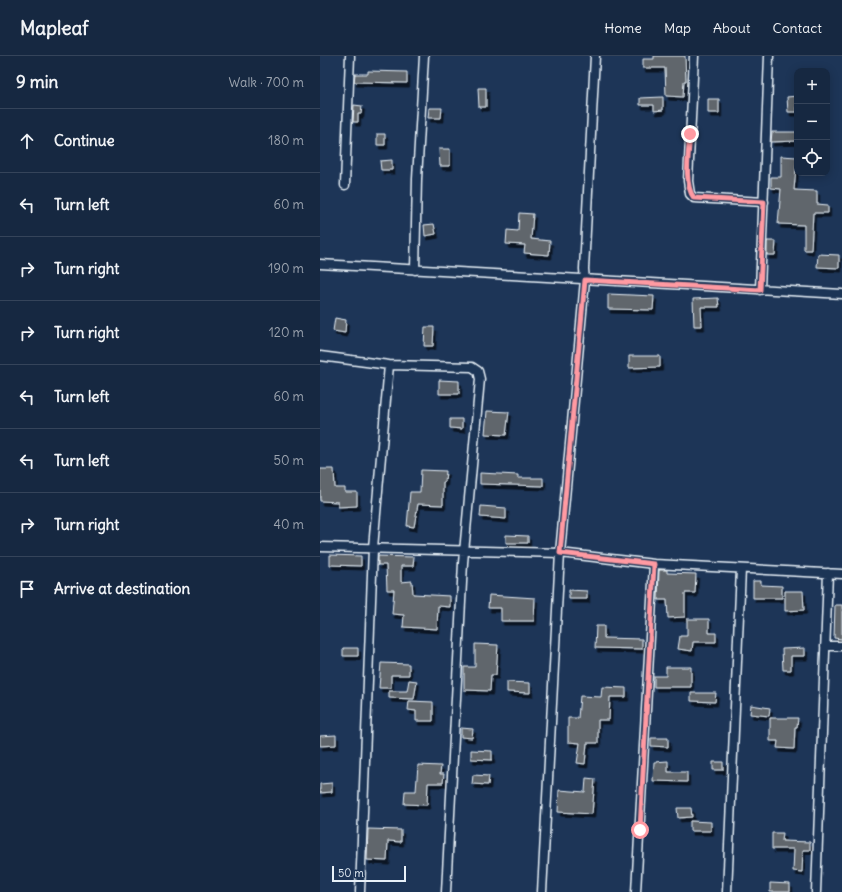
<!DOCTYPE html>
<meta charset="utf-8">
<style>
:root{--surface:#162841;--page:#23344c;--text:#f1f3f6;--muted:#9ea6b1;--line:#35445a}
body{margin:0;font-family:Delius,sans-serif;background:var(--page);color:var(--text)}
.controls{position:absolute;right:12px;top:12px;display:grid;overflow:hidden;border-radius:8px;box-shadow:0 2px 10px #0003}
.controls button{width:36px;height:36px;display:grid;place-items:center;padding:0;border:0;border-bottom:1px solid var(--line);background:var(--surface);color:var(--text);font:20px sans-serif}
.scale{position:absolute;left:12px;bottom:10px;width:74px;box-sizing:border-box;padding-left:4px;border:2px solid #e8f1f8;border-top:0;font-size:11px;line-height:14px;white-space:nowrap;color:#e8f1f8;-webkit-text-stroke:3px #1d3557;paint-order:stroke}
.stop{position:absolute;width:12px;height:12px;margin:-9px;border:3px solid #ff9aa2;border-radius:50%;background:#fff}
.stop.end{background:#ff9aa2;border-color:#fff;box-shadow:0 1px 4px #0008}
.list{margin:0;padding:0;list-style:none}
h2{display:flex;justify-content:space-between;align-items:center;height:52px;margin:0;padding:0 16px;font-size:17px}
h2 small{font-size:13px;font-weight:400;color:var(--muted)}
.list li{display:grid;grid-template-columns:26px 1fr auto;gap:12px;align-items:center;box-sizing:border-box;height:64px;padding:0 16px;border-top:1px solid var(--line)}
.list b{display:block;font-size:15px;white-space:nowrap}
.list em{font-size:13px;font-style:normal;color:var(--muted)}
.icon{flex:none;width:22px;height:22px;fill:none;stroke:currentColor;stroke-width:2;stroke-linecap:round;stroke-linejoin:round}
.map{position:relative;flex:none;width:522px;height:836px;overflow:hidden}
header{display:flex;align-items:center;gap:24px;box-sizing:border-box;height:56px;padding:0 20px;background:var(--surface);border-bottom:1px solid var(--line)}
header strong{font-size:19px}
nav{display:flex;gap:22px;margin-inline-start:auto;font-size:14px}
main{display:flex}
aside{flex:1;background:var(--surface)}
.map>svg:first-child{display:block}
.building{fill:#61666c;stroke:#e8f1f8;filter:url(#shadow)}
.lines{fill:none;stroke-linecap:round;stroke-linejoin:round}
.street-casing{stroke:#e8f1f8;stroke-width:11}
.street{stroke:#1d3557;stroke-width:8}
.route{stroke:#ff9aa2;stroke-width:5}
</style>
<header>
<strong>Mapleaf</strong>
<nav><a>Home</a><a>Map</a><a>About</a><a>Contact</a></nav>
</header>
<main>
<aside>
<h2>9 min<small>Walk · 700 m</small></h2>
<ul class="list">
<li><svg class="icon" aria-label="ahead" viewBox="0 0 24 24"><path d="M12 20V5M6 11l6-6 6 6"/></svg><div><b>Continue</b></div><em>180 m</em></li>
<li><svg class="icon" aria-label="left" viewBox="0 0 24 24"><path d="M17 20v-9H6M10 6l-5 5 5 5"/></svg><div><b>Turn left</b></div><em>60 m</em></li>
<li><svg class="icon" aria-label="right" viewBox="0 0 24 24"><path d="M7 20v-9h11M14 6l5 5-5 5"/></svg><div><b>Turn right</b></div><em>190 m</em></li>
<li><svg class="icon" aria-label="right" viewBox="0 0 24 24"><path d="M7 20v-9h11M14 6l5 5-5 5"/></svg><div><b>Turn right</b></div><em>120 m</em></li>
<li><svg class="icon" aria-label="left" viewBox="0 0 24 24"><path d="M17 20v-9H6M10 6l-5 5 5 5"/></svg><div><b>Turn left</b></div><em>60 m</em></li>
<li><svg class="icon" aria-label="left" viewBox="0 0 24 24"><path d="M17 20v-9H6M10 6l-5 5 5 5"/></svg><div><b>Turn left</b></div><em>50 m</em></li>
<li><svg class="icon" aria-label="right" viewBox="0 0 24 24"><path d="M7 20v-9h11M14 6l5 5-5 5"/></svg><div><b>Turn right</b></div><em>40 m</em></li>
<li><svg class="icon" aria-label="arrive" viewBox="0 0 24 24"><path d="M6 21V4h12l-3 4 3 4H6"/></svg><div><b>Arrive at destination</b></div></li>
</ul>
</aside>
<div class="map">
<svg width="522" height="836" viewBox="0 0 522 836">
<defs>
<filter id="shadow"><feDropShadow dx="2.5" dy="4" stdDeviation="0" flood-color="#0009"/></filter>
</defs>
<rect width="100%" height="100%" fill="#1d3557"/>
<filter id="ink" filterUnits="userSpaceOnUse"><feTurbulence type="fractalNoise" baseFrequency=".025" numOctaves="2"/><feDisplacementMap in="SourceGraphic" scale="8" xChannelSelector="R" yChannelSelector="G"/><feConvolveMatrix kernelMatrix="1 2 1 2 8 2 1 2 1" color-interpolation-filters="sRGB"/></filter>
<g filter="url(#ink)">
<path class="building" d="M 334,0 L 365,0 L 366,25 L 364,25 L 363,41 L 346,40 L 345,12 L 323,12 L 323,3 L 334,3 Z
M 48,15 L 87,16 L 87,27 L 34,26 L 35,18 L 48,18 Z
M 158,32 L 166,32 L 166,51 L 159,51 Z
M 477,40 L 477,56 L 468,56 L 467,41 Z
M 343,41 L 343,54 L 334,55 L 334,49 L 320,49 L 320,42 Z
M 388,43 L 399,43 L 399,57 L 388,57 Z
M 34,49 L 42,50 L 41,58 L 38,58 L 38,66 L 33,66 Z
M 109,52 L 122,52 L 121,62 L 108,62 Z
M 452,76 L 477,76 L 477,85 L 451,86 Z
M 57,78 L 65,78 L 65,89 L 57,89 Z
M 119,93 L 130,93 L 130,110 L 120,110 Z
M 461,100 L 477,101 L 474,134 L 497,135 L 497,148 L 508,149 L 508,157 L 493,157 L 491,194 L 484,194 L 484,169 L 458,168 L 461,133 L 451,132 L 451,121 L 461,121 Z
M 72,104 L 72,114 L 61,114 L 60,105 Z
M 199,157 L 213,158 L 211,183 L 230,185 L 229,199 L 204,197 L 205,189 L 186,188 L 187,174 L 198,175 Z
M 114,168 L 116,178 L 105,180 L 104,169 Z
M 447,185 L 456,185 L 455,199 L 447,199 Z
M 498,198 L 519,199 L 519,212 L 497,211 Z
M 288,238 L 334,240 L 333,254 L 288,253 Z
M 398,242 L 399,251 L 381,251 L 382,270 L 374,270 L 373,243 Z
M 15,262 L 26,264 L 25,277 L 13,275 Z
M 105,271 L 114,271 L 113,290 L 104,290 Z
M 309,300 L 340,300 L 340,311 L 309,312 Z
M 119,324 L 139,325 L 139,338 L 119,338 Z
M 167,355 L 189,356 L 186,379 L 165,378 Z
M 130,363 L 142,363 L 142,373 L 130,372 Z
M 0,413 L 14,413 L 15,432 L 25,432 L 25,436 L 37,436 L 37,450 L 18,451 L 18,446 L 0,445 Z
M 101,414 L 126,415 L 125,426 L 123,426 L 123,449 L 98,448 L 94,471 L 87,470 L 90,436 L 100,436 Z
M 160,417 L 198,419 L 198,422 L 223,422 L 223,430 L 160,428 Z
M 161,450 L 186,452 L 186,463 L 160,461 Z
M 186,479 L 208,480 L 208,487 L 186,487 Z
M 10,499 L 41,500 L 41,510 L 10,509 Z
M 58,500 L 94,501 L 93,510 L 81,510 L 81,526 L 92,525 L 93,538 L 130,540 L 130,551 L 118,550 L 117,573 L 83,571 L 84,559 L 72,558 L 74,534 L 67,534 L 66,509 L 58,509 Z
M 339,514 L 347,514 L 347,517 L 376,518 L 375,537 L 365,537 L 365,561 L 348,562 L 347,544 L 338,544 Z
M 433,525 L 441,525 L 441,529 L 462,530 L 462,542 L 433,542 Z
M 249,534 L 267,535 L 267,543 L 249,543 Z
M 465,535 L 483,535 L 484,554 L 465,555 Z
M 169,539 L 215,542 L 214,565 L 181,565 L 181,552 L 168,552 Z
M 515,549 L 522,549 L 522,583 L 514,582 Z
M 367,563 L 389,563 L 389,577 L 396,577 L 396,586 L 373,586 L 372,595 L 358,593 L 360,580 L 367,580 Z
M 276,570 L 284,570 L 284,582 L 322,583 L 322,593 L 275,592 Z
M 155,588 L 178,589 L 176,619 L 171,619 L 170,635 L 144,634 L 144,611 L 155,611 Z
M 23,592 L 38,592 L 38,600 L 23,600 Z
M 485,592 L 485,600 L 471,600 L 471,614 L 463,614 L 462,593 Z
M 61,607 L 89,608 L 89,619 L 71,619 L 71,632 L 59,632 Z
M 346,611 L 371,611 L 371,631 L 334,631 L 334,620 L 346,620 Z
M 89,624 L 97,625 L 94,643 L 69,642 L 69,635 L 87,635 Z
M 187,626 L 210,627 L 210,637 L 187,636 Z
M 282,631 L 306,632 L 306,641 L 290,641 L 289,664 L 278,664 L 278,687 L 267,687 L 265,708 L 257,707 L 260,687 L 248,686 L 248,662 L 258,662 L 260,640 L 281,641 Z
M 371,637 L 396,637 L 395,646 L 371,645 Z
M 89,645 L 113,646 L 113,665 L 96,665 L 96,655 L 88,654 Z
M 431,649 L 450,652 L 449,660 L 430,658 Z
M 450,662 L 478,662 L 477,671 L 475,671 L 474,693 L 457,692 L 458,685 L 450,685 Z
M 141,672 L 153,673 L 152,682 L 141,681 Z
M 16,679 L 16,689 L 0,690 L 0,680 Z
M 331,682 L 348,682 L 348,691 L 331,690 Z
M 151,694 L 172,695 L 172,704 L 151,703 Z
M 348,705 L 348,716 L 367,716 L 367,726 L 333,725 L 334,706 Z
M 393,706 L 403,706 L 403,714 L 393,714 Z
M 98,709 L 121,710 L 120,718 L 124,718 L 123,727 L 108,727 L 107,749 L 84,748 L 85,735 L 96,735 Z
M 153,719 L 169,720 L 168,729 L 152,728 Z
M 266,722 L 275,723 L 272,758 L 238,756 L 239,734 L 265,736 Z
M 12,727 L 12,736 L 0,737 L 0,728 Z
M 357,752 L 371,752 L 372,761 L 358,762 Z
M 370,765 L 391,766 L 391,775 L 370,775 Z
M 48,773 L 81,774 L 81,786 L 68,785 L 67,805 L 47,804 Z
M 452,777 L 463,777 L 462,785 L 490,786 L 490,794 L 483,794 L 482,816 L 473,815 L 474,793 L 452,793 Z
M 450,827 L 470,828 L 470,836 L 450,836 Z"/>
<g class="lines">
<g class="street-casing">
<path id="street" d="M 374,0 L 368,125 L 370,138 L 374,142 L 444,146
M 25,129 L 30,0
M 0,208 L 522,238
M 95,214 L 97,123 L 104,0
M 440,234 L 449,0
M 0,300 L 69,309 L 152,311 L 158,315 L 160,323 L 143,507 L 126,836
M 0,491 L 240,497 L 334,508 L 522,518
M 505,590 L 522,590
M 40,836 L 53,492 L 69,309
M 222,836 L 240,497 L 265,224 L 264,213 L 275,0
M 316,836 L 334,508
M 407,836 L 421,513
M 496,836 L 508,517"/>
</g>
<use href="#street" class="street"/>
</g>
</g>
<g class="lines" filter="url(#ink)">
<path class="route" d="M 320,774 L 334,508 L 240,497 L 265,224 L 440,234 L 444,146 L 374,142 C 363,128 369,95 370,78"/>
</g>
</svg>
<div class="controls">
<button>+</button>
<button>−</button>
<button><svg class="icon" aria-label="locate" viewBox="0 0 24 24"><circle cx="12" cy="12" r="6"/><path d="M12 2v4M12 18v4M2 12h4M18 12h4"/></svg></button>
</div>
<div class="scale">50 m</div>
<div class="stop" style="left:320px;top:774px"></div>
<div class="stop end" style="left:370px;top:78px"></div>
</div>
</main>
